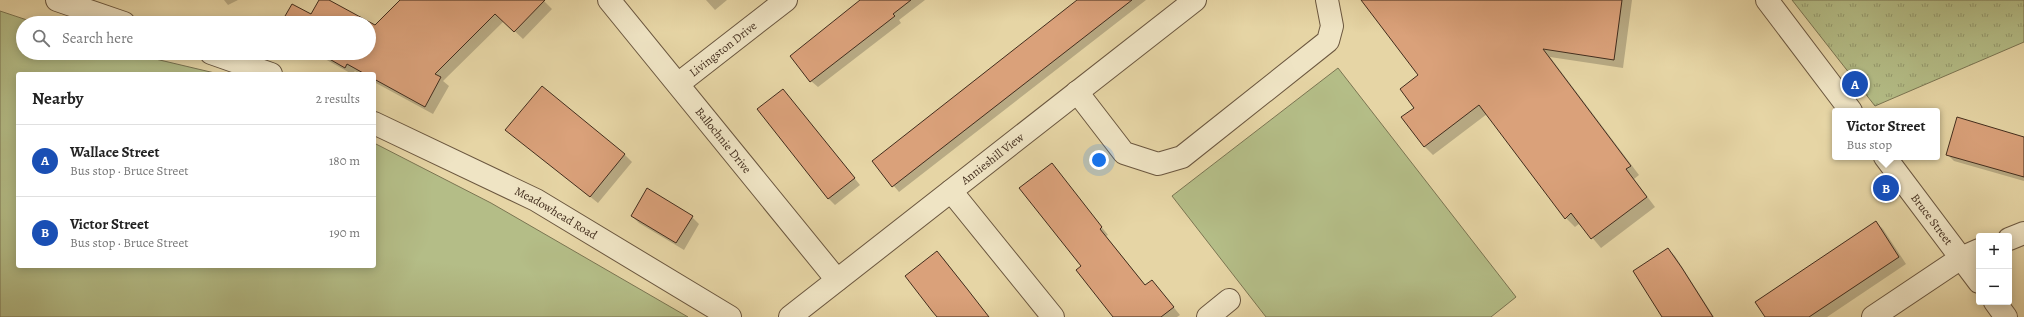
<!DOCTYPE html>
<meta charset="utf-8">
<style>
:root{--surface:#fff;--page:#f2f2f2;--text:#222;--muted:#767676;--line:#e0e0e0;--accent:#ea580c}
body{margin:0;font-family:Alegreya,serif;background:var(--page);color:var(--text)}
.controls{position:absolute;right:12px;bottom:12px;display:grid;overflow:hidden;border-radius:4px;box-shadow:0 2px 10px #0003}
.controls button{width:36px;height:36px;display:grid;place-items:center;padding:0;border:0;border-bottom:1px solid var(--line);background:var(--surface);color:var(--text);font:20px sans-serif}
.you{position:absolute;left:1099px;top:160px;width:14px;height:14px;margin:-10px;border:3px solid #fff;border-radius:50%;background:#1a73e8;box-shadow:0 0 0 6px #1a73e833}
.badge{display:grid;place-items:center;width:26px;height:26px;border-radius:50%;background:var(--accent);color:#fff;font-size:13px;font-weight:700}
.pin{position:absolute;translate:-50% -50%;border:2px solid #fff;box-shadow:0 1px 4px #0006}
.popup{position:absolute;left:1832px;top:108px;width:108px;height:52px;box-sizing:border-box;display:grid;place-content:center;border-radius:4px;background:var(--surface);filter:drop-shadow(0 1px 3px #0005);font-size:13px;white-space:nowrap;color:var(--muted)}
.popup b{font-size:15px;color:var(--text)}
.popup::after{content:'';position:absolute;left:50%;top:100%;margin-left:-8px;border:8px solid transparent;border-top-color:var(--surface)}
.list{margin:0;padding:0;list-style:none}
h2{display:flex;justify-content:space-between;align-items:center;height:52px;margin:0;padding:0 16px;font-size:17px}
h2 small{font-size:13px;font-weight:400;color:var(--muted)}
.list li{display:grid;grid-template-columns:26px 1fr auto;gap:12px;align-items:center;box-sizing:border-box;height:72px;padding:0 16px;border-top:1px solid var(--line)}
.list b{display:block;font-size:15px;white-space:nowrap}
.list p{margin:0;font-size:13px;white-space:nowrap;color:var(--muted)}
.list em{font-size:13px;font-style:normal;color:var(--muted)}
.icon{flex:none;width:22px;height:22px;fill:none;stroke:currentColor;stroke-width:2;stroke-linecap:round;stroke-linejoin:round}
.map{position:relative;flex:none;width:2024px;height:317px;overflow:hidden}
.search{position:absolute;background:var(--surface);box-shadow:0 2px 10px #0003;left:16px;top:16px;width:360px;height:44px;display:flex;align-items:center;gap:10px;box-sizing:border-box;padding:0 14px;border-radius:22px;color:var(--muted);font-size:15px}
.panel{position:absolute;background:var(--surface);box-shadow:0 2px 10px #0003;left:16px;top:72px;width:360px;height:196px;border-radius:4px}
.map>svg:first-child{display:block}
.green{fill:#b4bd87;stroke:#7b7552}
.park{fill:url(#park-tufts);stroke:#7b7552}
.shadow{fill:#0003}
.building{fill:#daa17a;stroke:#422d1d}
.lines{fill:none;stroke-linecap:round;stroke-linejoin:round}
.minor-casing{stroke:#6b573f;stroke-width:24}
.minor{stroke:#efe4c4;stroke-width:22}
.labels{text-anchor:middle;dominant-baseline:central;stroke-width:4;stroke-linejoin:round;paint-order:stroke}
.street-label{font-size:12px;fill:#422d1d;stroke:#efe4c4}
</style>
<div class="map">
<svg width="2024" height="317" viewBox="0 0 2024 317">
<defs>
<pattern id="park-tufts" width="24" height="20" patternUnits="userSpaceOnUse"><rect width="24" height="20" fill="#b4bd87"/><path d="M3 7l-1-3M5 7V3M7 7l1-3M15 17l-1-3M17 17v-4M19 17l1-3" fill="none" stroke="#949a6e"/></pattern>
</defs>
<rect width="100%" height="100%" fill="#e6d5a5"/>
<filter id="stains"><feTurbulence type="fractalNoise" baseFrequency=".005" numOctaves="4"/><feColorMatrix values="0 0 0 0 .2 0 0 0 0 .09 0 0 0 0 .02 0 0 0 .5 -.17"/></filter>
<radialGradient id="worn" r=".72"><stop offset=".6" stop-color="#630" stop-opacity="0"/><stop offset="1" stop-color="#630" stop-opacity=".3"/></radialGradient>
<path class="green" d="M 0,11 L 36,23 L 23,23 L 23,53 L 130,53 L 219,74 L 18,74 L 18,266 L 374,266 L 374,143 L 491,203 L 688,317 L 0,317 Z
M 1338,68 L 1516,297 L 1491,317 L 1266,317 L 1172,196 Z"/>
<path class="park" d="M 1792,0 L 2024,0 L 2024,42 L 1875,106 Z"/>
<path class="shadow" d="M 224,0 L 238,0 L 228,5 Z
M 402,0 L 543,0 L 552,9 L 523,39 L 504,21 L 443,81 L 449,86 L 433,114 L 374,82 L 374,74 L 360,74 L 355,71 L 352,74 L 314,53 L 369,53 L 369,23 L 375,27 Z
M 706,0 L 727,0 L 715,10 Z
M 860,0 L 925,0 L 899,20 L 901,23 L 818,87 L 811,81 Z
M 1080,0 L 1146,0 L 899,192 L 873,161 Z
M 1362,0 L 1632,0 L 1623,68 L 1550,57 L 1639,175 L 1634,179 L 1655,207 L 1601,248 L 1580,223 L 1575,227 L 1566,218 L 1487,114 L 1433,155 L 1424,146 L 1416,108 L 1419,75 Z
M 783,90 L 860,185 L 835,205 L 828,198 Z
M 507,130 L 624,154 L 632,162 L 598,203 Z
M 2024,138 L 2024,181 L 1954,161 L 1947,154 Z
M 1051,164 L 1108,235 L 1106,236 L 1146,286 L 1152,281 L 1180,315 L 1177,317 L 1114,317 L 1083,266 Z
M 632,216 L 692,217 L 699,224 L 684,250 L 639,223 Z
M 1876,222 L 1883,229 L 1906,264 L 1827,317 L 1766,317 Z
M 1668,249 L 1675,256 L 1714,317 L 1663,317 Z
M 937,252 L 944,259 L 989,317 L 939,317 Z"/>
<path class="building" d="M 319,0 L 329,0 L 375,25 L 400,0 L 545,0 L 514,32 L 495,14 L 435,74 L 441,77 L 425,107 L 374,79 L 374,74 L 365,74 L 347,64 L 345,68 L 319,53 L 369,53 L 369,23 L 281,23 L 292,4 L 311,14 Z
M 860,0 L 911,0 L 893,14 L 895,16 L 810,82 L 790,56 Z
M 1077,0 L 1132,0 L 892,187 L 872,161 Z
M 1361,0 L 1622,0 L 1614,60 L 1543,49 L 1631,166 L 1626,169 L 1647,197 L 1591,239 L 1571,213 L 1565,219 L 1479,105 L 1424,147 L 1401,117 L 1414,108 L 1400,89 L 1418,75 Z
M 542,86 L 625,154 L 590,197 L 505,130 Z
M 783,89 L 855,178 L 828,199 L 757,109 Z
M 1957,117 L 2024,137 L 2024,177 L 1946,155 Z
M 1052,163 L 1102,227 L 1100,229 L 1145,285 L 1152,280 L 1174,307 L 1161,317 L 1113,317 L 1076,270 L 1081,266 L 1019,188 Z
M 647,188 L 693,216 L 676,243 L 631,216 Z
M 1876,221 L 1899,257 L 1809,317 L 1765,317 L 1755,302 Z
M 1668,248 L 1682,268 L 1713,317 L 1662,317 L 1633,271 Z
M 937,251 L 968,290 L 989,317 L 937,317 L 932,311 L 905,276 Z"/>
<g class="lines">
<g class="minor-casing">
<g id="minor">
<path d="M 57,0 L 124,23"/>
<path id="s1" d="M 609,0 L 837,280"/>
<path d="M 1767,0 L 1851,111"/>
<path d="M 211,53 L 271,74"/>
<path id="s2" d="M 678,84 L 786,0"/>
<path d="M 1077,92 L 1124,153 L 1158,164 L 1182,157 L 1328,41 L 1332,26 L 1327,0"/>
<path id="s3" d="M 374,123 L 536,200 L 730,317"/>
<path id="s4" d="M 1885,157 L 1979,282"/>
<path d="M 951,191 L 1053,317"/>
<path d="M 2009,239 L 2024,233"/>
<path d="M 1995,302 L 2006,317"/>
<path id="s5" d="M 790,317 L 1195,0"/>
<path d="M 1208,317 L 1229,300"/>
<path d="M 1873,317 L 1961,258 L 1979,250"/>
</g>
</g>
<use href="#minor" class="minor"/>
</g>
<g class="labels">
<g class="street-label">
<text stroke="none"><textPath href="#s2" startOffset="57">Livingston Drive</textPath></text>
<text stroke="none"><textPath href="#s1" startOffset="181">Ballochnie Drive</textPath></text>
<text stroke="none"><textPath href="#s5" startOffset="257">Annieshill View</textPath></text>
<text stroke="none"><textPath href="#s3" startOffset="203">Meadowhead Road</textPath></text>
<text stroke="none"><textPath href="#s4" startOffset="78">Bruce Street</textPath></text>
</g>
</g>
<rect width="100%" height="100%" filter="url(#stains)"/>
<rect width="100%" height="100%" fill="url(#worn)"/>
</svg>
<div class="controls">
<button>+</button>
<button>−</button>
</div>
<div class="you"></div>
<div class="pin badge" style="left:1855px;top:84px;background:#1a4fb4">A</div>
<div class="pin badge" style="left:1886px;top:188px;background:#1a4fb4">B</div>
<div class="popup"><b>Victor Street</b>Bus stop</div>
<div class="search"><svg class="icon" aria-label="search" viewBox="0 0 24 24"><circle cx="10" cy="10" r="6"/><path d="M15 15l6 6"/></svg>Search here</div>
<section class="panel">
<h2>Nearby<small>2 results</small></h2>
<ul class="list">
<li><span class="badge" style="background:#1a4fb4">A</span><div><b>Wallace Street</b><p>Bus stop · Bruce Street</p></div><em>180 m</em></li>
<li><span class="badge" style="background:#1a4fb4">B</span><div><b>Victor Street</b><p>Bus stop · Bruce Street</p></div><em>190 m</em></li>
</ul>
</section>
</div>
